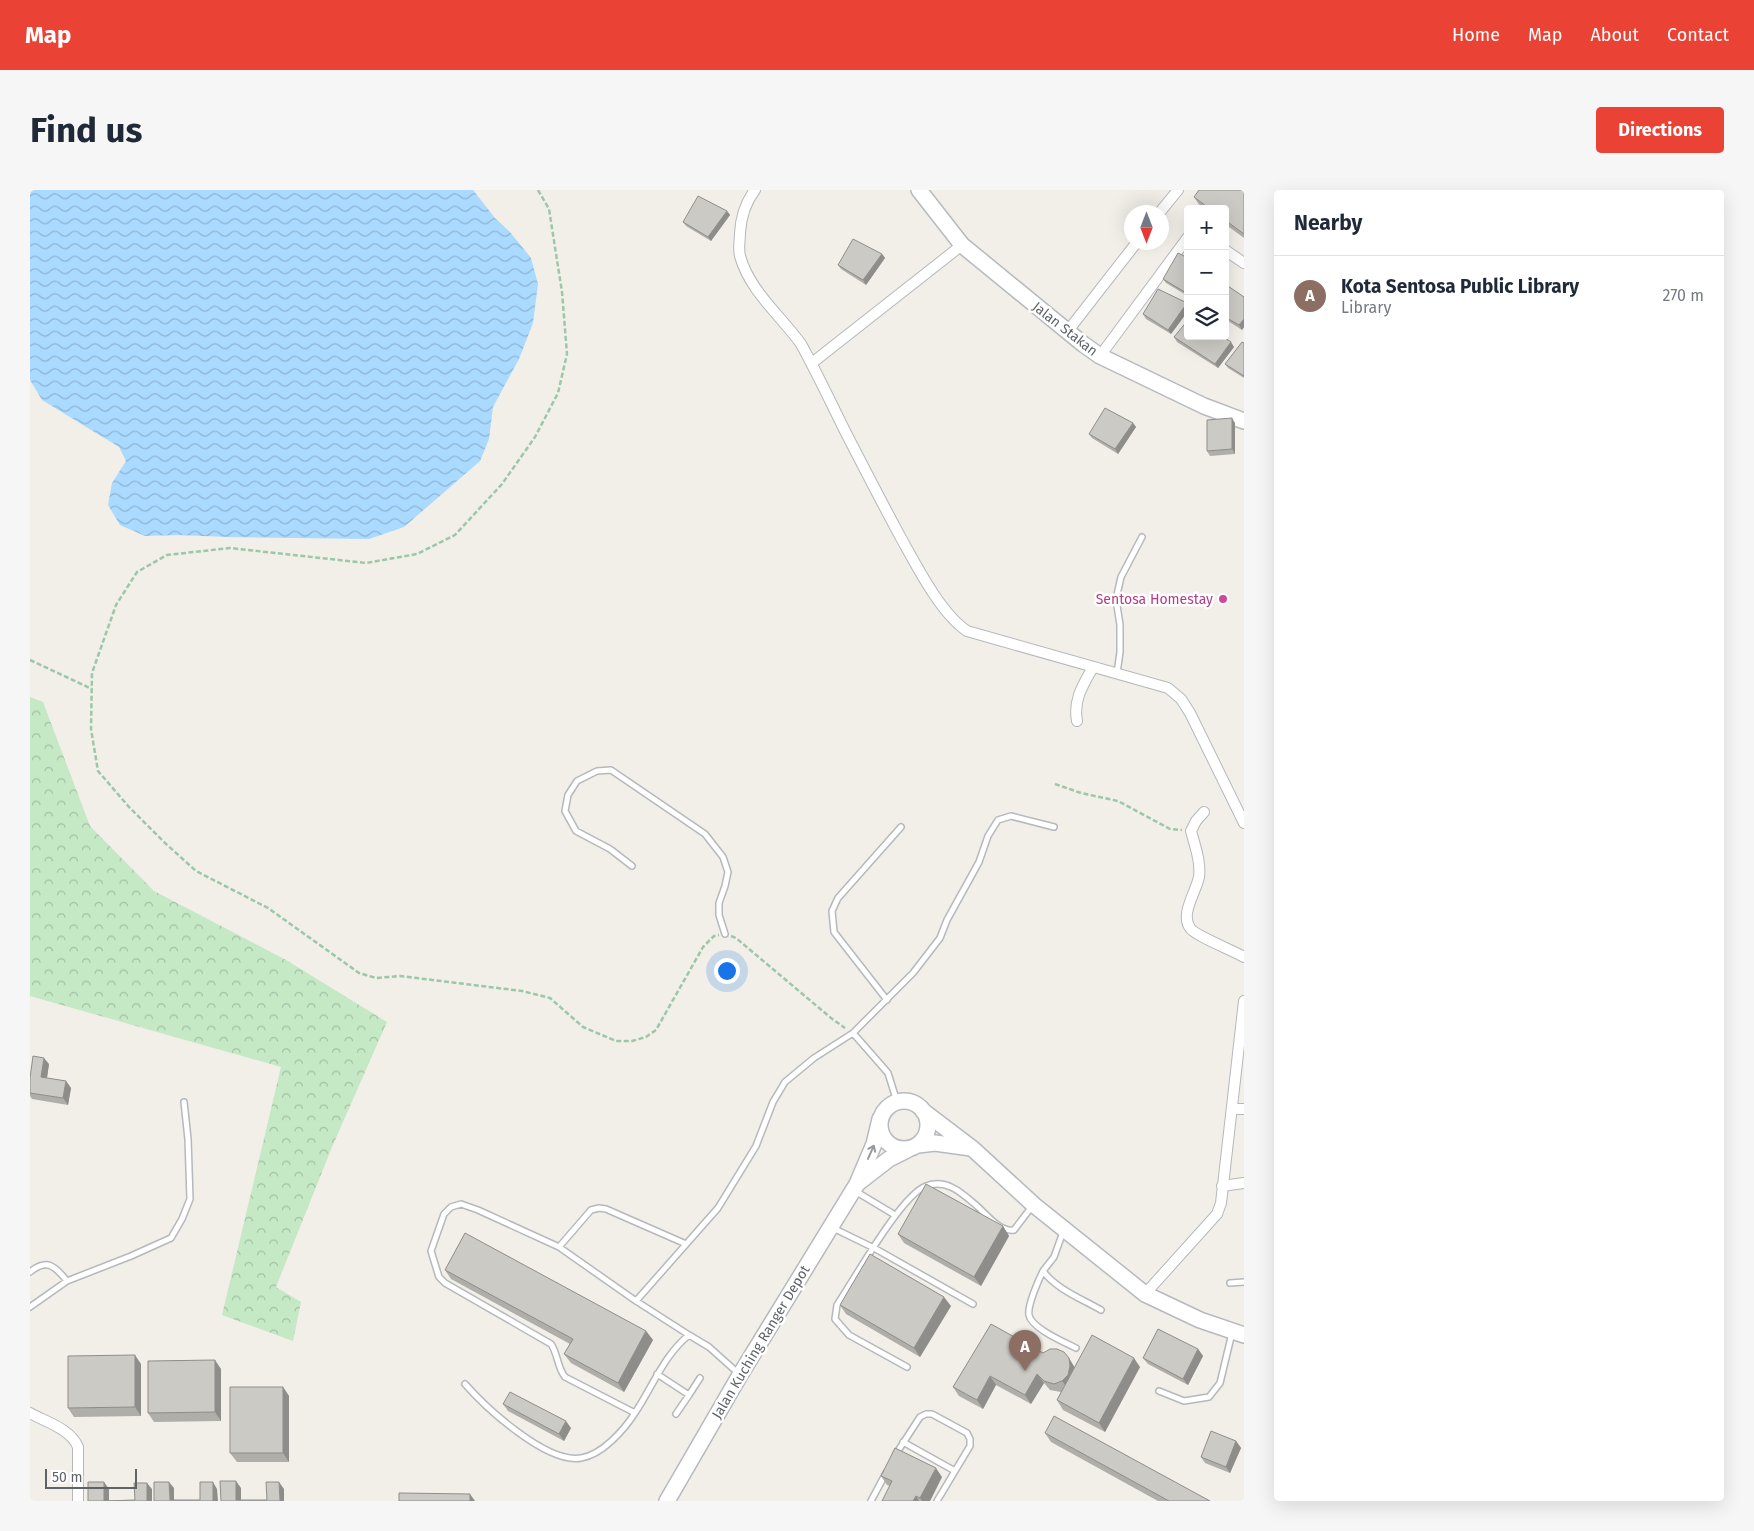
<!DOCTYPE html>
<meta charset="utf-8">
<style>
:root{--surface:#fff;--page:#f6f6f7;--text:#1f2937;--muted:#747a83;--line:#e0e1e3;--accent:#ea4335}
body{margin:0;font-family:"Fira Sans",sans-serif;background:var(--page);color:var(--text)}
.controls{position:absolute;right:15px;top:15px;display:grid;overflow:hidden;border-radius:5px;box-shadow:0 5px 20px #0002}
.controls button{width:45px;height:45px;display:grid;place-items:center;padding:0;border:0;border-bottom:1px solid var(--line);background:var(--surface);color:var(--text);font:25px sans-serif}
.compass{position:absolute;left:1094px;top:15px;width:45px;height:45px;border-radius:50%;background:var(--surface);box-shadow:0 5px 20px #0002;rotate:180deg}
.scale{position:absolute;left:15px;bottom:12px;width:92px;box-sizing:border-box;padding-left:5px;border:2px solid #5f6368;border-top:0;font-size:14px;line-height:18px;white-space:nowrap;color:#5f6368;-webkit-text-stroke:4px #fff;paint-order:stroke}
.you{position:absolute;left:696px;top:780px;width:18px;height:18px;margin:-12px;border:4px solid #fff;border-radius:50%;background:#1a73e8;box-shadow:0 0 0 8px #1a73e833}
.badge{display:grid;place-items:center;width:32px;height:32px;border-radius:50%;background:var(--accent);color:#fff;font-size:16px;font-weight:700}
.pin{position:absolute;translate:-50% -41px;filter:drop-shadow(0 1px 2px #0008)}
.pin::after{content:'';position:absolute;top:26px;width:18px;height:15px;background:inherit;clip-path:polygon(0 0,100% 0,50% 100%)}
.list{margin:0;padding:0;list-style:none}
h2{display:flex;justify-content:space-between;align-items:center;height:65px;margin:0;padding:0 20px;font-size:21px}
h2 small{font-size:16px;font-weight:400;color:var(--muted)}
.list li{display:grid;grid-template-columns:32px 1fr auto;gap:15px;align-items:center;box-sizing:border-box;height:80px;padding:0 20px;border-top:1px solid var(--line)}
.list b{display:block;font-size:19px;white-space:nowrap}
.list p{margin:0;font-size:16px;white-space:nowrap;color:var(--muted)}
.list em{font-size:16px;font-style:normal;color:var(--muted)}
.icon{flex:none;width:28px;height:28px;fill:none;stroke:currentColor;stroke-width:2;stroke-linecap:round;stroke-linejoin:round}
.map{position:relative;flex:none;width:1214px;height:1311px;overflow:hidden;border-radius:5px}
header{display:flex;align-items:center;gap:30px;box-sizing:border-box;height:70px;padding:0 25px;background:var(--accent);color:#fff}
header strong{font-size:24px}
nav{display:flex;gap:28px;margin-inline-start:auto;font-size:18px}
.intro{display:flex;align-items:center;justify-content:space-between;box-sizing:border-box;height:120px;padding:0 30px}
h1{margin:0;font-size:35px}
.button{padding:12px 22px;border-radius:5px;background:var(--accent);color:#fff;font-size:18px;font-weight:700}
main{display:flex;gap:30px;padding:0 30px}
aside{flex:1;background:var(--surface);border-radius:5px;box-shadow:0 5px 20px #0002}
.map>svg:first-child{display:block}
.forest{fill:url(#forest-crowns)}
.water{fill:url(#water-waves)}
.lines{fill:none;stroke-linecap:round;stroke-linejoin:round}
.lane-casing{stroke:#b5b8bc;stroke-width:8}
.street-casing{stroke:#b5b8bc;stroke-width:12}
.secondary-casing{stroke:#b6babf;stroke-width:18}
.path{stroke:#9cc7a9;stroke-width:2.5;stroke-dasharray:5 2.5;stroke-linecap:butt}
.lane{stroke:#fff;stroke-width:5}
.street{stroke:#fff;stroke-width:10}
.secondary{stroke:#fff;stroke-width:15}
.wall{fill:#afaea9}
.shaded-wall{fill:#8f8d8a}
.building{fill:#cccac5;stroke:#8f8d8a}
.oneway{stroke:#979a9d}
.hotel-dot{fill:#d1479c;stroke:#fff;stroke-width:2}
.labels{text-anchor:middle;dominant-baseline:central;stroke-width:5;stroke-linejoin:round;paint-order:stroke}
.street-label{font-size:14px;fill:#5f6368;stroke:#fff}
.hotel-label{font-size:14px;fill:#b23c85;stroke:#fff;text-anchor:end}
</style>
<header>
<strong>Map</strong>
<nav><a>Home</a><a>Map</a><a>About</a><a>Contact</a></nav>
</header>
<div class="intro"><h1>Find us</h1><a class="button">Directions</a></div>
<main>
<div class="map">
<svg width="1214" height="1311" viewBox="0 0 1214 1311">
<defs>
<pattern id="forest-crowns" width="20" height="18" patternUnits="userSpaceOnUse" patternTransform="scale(1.25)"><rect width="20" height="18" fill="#c5e8c5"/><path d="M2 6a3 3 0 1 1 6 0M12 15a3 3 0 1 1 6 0" fill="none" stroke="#a3c0a4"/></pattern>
<pattern id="water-waves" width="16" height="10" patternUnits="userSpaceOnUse" patternTransform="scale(1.25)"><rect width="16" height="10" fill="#aadaff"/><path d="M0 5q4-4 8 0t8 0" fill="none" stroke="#8eb4d2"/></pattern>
</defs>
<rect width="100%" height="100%" fill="#f1efe8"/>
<path class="forest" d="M 0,507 L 13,512 L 60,636 L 124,701 L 256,770 L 357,832 L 302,957 L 246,1097 L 271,1112 L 263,1151 L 192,1125 L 251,877 L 0,806 Z"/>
<path class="water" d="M 0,0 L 443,0 L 465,28 L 480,42 L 501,68 L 508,94 L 503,133 L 489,169 L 463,217 L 459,249 L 450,271 L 411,305 L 374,337 L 339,349 L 197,347 L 148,345 L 115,346 L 90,335 L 78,315 L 82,293 L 96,271 L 89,257 L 12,210 L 0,190 Z"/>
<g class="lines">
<g class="lane-casing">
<path id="lane" d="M 1087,483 L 1090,462 L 1090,435 L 1086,409 L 1091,387 L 1112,347
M 602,676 L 580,659 L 546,641 L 535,621 L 538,605 L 547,591 L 567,581 L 581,580 L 675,644 L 693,667 L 698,682 L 695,696 L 689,713 L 689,725 L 695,744
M 857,810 L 804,742 L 802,721 L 808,708 L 871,637
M 867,912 L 858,883 L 823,843 L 883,783 L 910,748 L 917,730 L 949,672 L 958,646 L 968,630 L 981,626 L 1024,637
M 825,1001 L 865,1025
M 803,1038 L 844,1058 L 943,1114
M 1033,1042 L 1024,1067 L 1013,1081 C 1026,1099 1052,1109 1071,1120
M 529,1057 L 561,1020 L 569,1018 L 576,1019 L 656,1054
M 1013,1081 C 1009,1089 997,1116 999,1125 C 1001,1138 1034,1152 1046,1158
M 0,1082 C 17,1068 25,1076 37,1091
M 1200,1093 L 1214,1092
M 606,1111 L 688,1018 L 726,956 L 743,912 L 755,892 L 784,868 L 823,843
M 0,1117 L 37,1091 L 101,1066 L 141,1048 L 152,1029 L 160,1009 L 158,949 L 154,912
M 877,1177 L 819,1145 L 805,1129 L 807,1115 C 824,1090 871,1005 896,996 C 917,988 933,1004 947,1016 C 957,1025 970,1042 984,1040 L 1003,1015
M 627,1184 L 659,1205 L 646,1224
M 435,1194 C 456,1218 517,1274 551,1268 C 572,1265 594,1240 605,1223 C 623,1196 634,1165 659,1145 L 679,1157 L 708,1183
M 1129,1201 L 1154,1211 L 1179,1207 L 1190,1193 L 1202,1143
M 659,1205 L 670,1188
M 605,1223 L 535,1187 C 527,1177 528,1164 521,1154 L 415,1093 L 409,1087 L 401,1061 L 414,1024 L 421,1017 L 431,1014 L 448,1020 L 529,1057 L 606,1111 L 659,1145
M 873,1252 L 925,1281
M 866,1264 L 890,1227 L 896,1224 L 902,1224 L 937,1243 L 940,1249 L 940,1256 L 907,1311
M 841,1311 L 856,1283"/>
</g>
<g class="street-casing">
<path id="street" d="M 725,0 C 715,13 711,26 710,43 C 710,50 708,59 710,66 C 719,100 751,126 771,154 C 787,183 801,213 816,243 C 834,278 852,313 871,348 C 886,375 911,424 937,441 L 1138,498 L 1151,509 L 1160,523 L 1214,633
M 1130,22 L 1148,0
M 1195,60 L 1214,73
M 1037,142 L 1107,52
M 1070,166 L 1158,47
M 782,173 L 932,55
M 1047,531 C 1043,510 1053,495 1063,477
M 1174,622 L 1166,631 L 1161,641 C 1165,656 1171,672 1169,687 C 1166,702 1150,724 1160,738 C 1164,745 1204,761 1214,767
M 1202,919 L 1214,919
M 1192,996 L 1214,993
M 1115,1104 L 1187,1024 L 1191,1013 L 1214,811
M 0,1223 C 16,1232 41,1239 48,1257 L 48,1311"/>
</g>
<g class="secondary-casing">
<path id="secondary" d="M 889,0 L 932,55 L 1053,154 L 1070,166 L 1174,216 L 1214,231
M850 935a24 24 0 1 1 48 0a24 24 0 1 1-48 0Z
M 893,921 L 943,959 L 1004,1015 L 1115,1104 L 1170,1130 L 1214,1145
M 888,955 L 905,953 L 941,958
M 828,993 L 859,969 L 879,959
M 637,1311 L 710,1185 L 827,994 L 844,954 L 850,929"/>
</g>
<path class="path" d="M 508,0 L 519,19 L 532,102 L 537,164 L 528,203 L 505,247 L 472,294 L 425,345 L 387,364 L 336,373 L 200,358 L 137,365 L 107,382 L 86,415 L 62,483 L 61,539 L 68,581 L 99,617 L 135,653 L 166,681 L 238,718 L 329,783 L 346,788 L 370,786 L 492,801 L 520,808 L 553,837 L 586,851 L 602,851 L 616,847 L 626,840 L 673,757 L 684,746 L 689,745
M 0,470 L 62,499
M 1025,594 L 1051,603 L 1088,611 L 1140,639 L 1152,640
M 701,746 L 706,748 L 801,828 L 815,838"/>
<use href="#lane" class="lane"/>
<use href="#street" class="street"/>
<use href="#secondary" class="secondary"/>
</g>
<path class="wall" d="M 1214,0 L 1214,48 L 1195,34 L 1195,19 L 1174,19 L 1170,16 L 1164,7 Z
M 697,21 L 700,25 L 681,51 L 656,36 L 653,32 Z
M 852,64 L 855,68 L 836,95 L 811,79 L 808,75 Z
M 1158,68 L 1158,106 L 1136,93 L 1133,89 Z
M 1195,94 L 1214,137 L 1212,140 L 1195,129 Z
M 1157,113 L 1158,115 L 1158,121 L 1141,144 L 1116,129 L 1113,124 Z
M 1144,147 L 1204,157 L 1188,178 L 1147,152 Z
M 1214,153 L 1214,188 L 1198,178 L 1195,174 Z
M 1103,233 L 1106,237 L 1088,264 L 1062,248 L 1059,244 Z
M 1205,233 L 1205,264 L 1180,266 L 1177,261 Z
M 19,874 L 17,888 L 36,891 L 41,898 L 38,915 L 2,909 L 0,906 L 0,888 Z
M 973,1036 L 979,1046 L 951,1096 L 874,1053 L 868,1044 Z
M 415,1080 L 616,1141 L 623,1150 L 594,1202 L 541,1173 L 534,1164 L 540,1154 L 421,1089 Z
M 810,1115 L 921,1116 L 890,1167 L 816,1124 Z
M 1168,1159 L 1173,1166 L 1158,1195 L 1118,1174 L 1113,1168 Z
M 1013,1163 L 1045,1177 L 1110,1177 L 1075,1242 L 1033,1220 L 1027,1210 L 1031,1202 L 1020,1200 L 1014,1193 L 1001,1214 L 966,1195 L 953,1219 L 929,1206 L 923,1197 Z
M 111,1174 L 111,1226 L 44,1227 L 38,1218 Z
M 191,1179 L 191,1231 L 124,1232 L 118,1223 Z
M 253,1197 L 259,1206 L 259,1272 L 207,1272 L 200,1263 Z
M 473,1214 L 541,1238 L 534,1251 L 478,1221 Z
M 1015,1243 L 1180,1311 L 1128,1311 L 1021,1252 Z
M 1206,1251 L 1211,1258 L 1200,1283 L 1175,1273 L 1171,1267 Z
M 851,1286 L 912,1287 L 900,1311 L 852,1311 L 860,1296 L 857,1295 Z"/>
<path class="shaded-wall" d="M 697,21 L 700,25 L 681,51 L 678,47 Z
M 852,64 L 855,68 L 836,95 L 833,90 Z
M 1157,113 L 1158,115 L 1158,121 L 1141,144 L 1138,140 Z
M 1214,129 L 1214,137 L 1212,140 L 1209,135 Z
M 1201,152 L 1204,157 L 1188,178 L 1185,174 Z
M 1202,228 L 1205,233 L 1205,264 L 1202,259 Z
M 1103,233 L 1106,237 L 1088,264 L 1085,259 Z
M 14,868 L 19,874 L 16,894 L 11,887 Z
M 36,891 L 41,898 L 38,915 L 33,908 Z
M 973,1036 L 979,1046 L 951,1096 L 944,1087 Z
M 914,1107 L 921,1116 L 890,1167 L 884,1158 Z
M 616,1141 L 623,1150 L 594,1202 L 588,1193 Z
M 1168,1159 L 1173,1166 L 1158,1195 L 1153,1189 Z
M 105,1165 L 111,1174 L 111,1226 L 105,1217 Z
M 1039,1168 L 1045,1178 L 1039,1200 L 1032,1191 Z
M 1104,1168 L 1110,1177 L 1075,1242 L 1069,1233 Z
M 185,1170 L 191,1179 L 191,1231 L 185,1222 Z
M 1007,1184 L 1014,1193 L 1001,1214 L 995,1205 Z
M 960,1186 L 966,1195 L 953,1219 L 947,1210 Z
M 253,1197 L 259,1206 L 259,1272 L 253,1263 Z
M 536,1231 L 541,1238 L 534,1251 L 529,1244 Z
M 1206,1251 L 1211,1258 L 1200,1283 L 1196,1277 Z
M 906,1278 L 912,1287 L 900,1311 L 892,1311 L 890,1308 Z
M 206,1291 L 211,1298 L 211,1311 L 206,1310 Z
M 74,1292 L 79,1299 L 79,1311 L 74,1311 Z
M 139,1292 L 144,1298 L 144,1311 L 140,1311 Z
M 183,1292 L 187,1299 L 188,1311 L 183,1311 Z
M 249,1292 L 254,1299 L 254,1311 L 250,1311 Z
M 117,1293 L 122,1299 L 122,1311 L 117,1311 Z
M 440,1304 L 445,1311 L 440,1311 Z
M 886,1306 L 889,1311 L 883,1311 Z"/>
<path class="building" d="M 1169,0 L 1214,0 L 1214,44 L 1195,30 L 1195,19 L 1180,19 L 1164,7 Z
M 668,6 L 697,21 L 678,47 L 653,32 Z
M 823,49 L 852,64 L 833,90 L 808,75 Z
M 1148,63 L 1158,68 L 1158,104 L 1133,89 Z
M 1195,94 L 1214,107 L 1214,129 L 1209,135 L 1195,127 Z
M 1128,99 L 1157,113 L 1138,140 L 1113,124 Z
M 1158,130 L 1158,146 L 1192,146 L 1201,152 L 1185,174 L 1144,147 Z
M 1212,152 L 1214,153 L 1214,186 L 1195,174 Z
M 1075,218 L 1103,233 L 1085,259 L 1059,244 Z
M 1202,228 L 1202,259 L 1177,261 L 1177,230 Z
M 3,866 L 14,868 L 11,887 L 36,891 L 33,908 L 0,903 L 0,888 Z
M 896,994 L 973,1036 L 944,1087 L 868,1044 Z
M 435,1043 L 616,1141 L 588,1193 L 534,1164 L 543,1149 L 415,1080 Z
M 840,1064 L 914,1107 L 884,1158 L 810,1115 Z
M 961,1134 L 1013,1163 L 1020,1159 L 1027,1159 L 1034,1162 L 1039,1168 L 1040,1176 L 1038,1185 L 1032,1191 L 1024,1194 L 1014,1191 L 1007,1184 L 995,1205 L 960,1186 L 947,1210 L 923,1197 Z
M 1128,1139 L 1168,1159 L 1153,1189 L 1113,1168 Z
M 1062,1145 L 1104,1168 L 1069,1233 L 1027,1210 Z
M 105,1165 L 105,1217 L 38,1218 L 38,1166 Z
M 185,1170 L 185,1222 L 118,1223 L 118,1171 Z
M 200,1197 L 253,1197 L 253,1263 L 200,1263 Z
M 480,1202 L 536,1231 L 529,1244 L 473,1214 Z
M 1024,1226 L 1180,1311 L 1139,1311 L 1015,1243 Z
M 1181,1241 L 1206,1251 L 1196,1277 L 1171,1267 Z
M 865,1258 L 906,1278 L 890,1308 L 886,1306 L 883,1311 L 852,1311 L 862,1291 L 851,1286 Z
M 190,1291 L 206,1291 L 206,1310 L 237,1310 L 236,1292 L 249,1292 L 250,1311 L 191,1311 Z
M 58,1292 L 74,1292 L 74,1311 L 105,1310 L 104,1293 L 117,1293 L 117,1311 L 58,1311 Z
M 124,1292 L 139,1292 L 140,1310 L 170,1310 L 170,1292 L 183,1292 L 183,1311 L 124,1311 Z
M 369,1303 L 440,1304 L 440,1311 L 369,1311 Z"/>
<defs><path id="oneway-shaft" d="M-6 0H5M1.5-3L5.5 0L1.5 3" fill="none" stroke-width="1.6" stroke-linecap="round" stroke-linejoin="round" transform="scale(1.25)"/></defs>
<use class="oneway" href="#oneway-shaft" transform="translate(841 962) rotate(-66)"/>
<circle class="hotel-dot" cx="1193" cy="409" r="5"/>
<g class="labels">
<g class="street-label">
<text transform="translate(1035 139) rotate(38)">Jalan Stakan</text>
<text transform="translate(731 1152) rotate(-59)">Jalan Kuching Ranger Depot</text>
</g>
<g class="hotel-label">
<text x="1183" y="409">Sentosa Homestay</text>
</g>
</g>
</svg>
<div class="controls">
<button>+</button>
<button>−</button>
<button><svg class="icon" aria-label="layers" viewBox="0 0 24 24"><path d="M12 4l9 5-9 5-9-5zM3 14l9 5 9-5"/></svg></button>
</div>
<svg class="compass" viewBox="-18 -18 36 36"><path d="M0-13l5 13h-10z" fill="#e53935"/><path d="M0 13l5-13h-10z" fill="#747a83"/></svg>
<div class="scale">50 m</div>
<div class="you"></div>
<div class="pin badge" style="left:995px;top:1181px;background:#8d6e63">A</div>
</div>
<aside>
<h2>Nearby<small></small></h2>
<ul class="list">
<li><span class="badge" style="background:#8d6e63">A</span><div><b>Kota Sentosa Public Library</b><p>Library</p></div><em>270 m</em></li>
</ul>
</aside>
</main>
